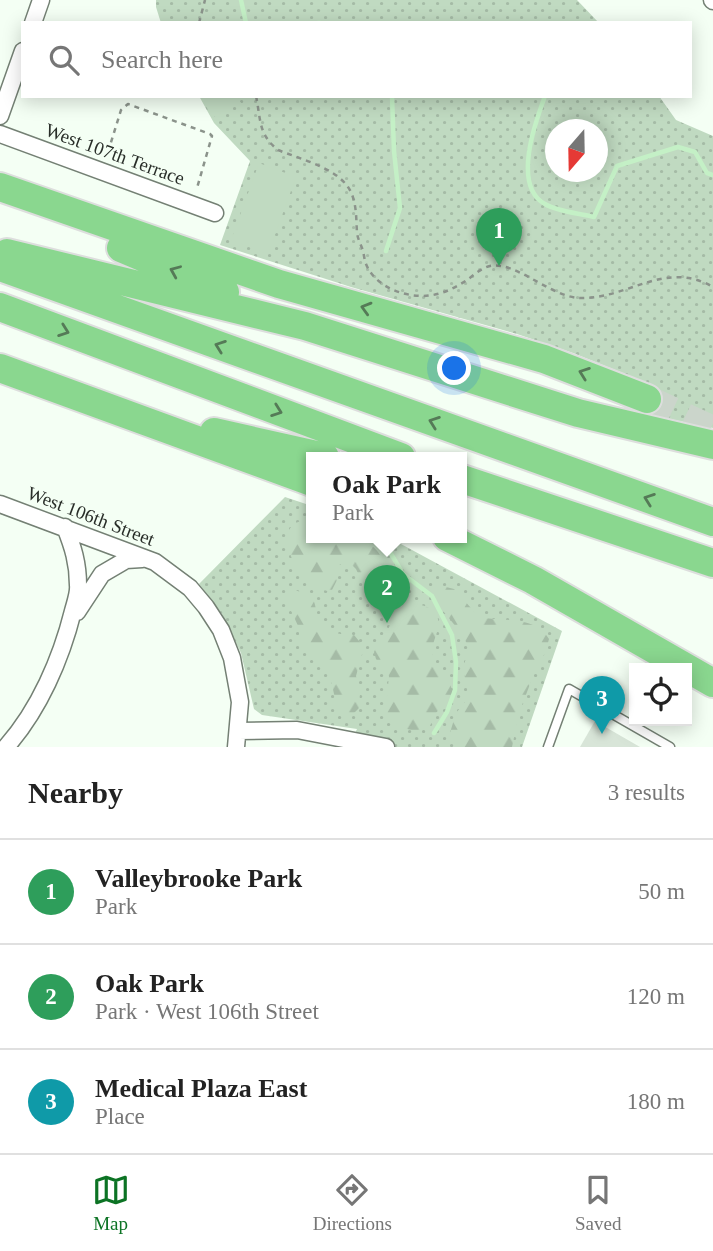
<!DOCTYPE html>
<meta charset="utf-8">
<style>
:root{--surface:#fff;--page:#f2f2f2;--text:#222;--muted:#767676;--line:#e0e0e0;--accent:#0c7324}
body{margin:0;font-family:Georgia,serif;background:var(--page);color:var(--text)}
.controls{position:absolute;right:21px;bottom:21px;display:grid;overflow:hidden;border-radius:0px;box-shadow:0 4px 18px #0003}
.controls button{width:63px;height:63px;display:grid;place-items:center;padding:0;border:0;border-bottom:2px solid var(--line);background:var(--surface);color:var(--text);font:35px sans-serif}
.compass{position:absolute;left:545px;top:119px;width:63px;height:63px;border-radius:50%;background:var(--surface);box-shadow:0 4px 18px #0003;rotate:200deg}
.you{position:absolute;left:455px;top:369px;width:24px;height:24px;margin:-18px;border:5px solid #fff;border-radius:50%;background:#1a73e8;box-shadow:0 0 0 10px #1a73e833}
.badge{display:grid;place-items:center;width:46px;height:46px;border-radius:50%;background:var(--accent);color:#fff;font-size:23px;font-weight:700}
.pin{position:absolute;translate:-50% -58px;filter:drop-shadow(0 2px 4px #0008)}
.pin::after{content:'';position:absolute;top:37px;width:24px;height:21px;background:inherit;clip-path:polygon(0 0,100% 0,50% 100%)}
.popup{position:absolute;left:306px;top:452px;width:161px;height:91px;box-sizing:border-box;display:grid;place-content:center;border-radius:0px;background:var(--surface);filter:drop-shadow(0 2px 5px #0005);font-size:23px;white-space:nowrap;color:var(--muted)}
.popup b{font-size:26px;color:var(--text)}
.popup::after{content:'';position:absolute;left:50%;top:100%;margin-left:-14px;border:14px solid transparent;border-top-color:var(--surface)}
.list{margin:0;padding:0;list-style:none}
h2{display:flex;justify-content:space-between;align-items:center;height:91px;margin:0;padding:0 28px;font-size:30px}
h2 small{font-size:23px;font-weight:400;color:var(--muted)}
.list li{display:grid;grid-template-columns:46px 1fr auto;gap:21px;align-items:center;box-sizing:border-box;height:105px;padding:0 28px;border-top:2px solid var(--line)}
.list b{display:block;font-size:26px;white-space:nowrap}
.list p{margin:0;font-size:23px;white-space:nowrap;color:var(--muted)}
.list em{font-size:23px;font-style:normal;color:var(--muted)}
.icon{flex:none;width:38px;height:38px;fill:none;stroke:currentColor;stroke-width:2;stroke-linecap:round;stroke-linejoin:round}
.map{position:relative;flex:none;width:713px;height:747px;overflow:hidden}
.search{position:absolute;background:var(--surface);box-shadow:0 4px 18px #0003;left:21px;right:21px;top:21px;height:77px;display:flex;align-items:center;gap:18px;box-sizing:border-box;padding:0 24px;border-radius:0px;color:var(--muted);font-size:26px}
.sheet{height:406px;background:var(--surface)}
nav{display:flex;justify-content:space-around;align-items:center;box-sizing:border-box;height:98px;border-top:2px solid var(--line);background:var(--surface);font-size:19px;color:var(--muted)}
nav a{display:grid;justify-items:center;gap:4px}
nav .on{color:var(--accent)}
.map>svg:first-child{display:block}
.grass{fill:url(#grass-dots);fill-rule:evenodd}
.forest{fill:url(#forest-firs)}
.pitch{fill:#c0dac1}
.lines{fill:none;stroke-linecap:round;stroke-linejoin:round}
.stream{stroke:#c4f0c6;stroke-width:4.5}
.building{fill:#d8e5d8}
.highway-tunnel{stroke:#cbd5cb;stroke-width:28;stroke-dasharray:28 14;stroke-linecap:butt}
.lane-casing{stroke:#748074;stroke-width:11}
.street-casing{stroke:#748074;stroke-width:19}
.highway-casing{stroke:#dddedd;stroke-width:32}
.path{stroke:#8b938b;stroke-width:2.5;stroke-dasharray:5 5;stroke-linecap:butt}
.lane{stroke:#fff;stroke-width:8}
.street{stroke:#fff;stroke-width:16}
.highway{stroke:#8ad78f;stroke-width:28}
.oneway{stroke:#557a57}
.labels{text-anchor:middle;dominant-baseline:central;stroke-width:5;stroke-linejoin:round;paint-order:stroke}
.street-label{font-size:19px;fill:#292e29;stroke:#f4fff4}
</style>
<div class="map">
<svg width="713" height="747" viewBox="0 0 713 747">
<defs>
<pattern id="grass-dots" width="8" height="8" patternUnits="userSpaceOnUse" patternTransform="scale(1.75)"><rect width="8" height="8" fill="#c0dac1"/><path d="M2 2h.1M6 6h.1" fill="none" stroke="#a5bba6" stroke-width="1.8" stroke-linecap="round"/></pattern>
<pattern id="forest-firs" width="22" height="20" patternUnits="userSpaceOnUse" patternTransform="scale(1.75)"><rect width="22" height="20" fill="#c0dac1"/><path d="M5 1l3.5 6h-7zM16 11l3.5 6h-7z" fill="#a5bba6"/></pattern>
</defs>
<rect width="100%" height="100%" fill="#f4fff4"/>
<path class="grass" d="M 156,0 L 577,0 L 599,23 L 161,23 L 156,7 Z
M 199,96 L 659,96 L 676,120 L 713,136 L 713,428 L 641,413 L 655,386 L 573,353 L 517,334 L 351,287 L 220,245 L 250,161 L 214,123 ZM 556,130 L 598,130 L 598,172 L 556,172 Z
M 285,497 L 312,506 L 312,537 L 388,537 L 562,631 L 522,747 L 349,747 L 357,729 L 262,715 L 254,709 L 241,653 L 222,614 L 199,584 Z"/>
<path class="forest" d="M 301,521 L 312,525 L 312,537 C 333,537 364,533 378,552 C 382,557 384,566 387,572 C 392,582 396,592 405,598 C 414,605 433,605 437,616 C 443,630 428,644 433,658 C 438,672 451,677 453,695 L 435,714 L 430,726 C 415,735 400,728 387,718 L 386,706 L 389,676 L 376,659 L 374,652 C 378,641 386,636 390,625 L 384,609 L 369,597 L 356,569 L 348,561 L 337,566 L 338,578 L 331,592 C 325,590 316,588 311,584 C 295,572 272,529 301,521 Z
M 438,585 L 454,589 L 479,617 C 503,622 534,615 549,639 L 545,653 L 535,671 L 519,713 L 512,747 L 462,747 L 449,736 L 456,713 L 469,697 C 465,676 459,670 470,650 L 462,634 L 434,600 L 433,591 Z
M 295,590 C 300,592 307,594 311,598 C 316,602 315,608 317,614 C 322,632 338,635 354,635 L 364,647 L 356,676 L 360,692 L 359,708 L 352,715 L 339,713 C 333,697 333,671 318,660 C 312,655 305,653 299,647 L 299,628 L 288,604 L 289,591 Z"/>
<path class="pitch" d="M 201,96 L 237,96 L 241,103 L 212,118 Z
M 259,163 L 296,177 L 268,254 L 231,240 Z"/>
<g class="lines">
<path class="stream" d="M 241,0 L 246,23
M 318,23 L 320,23
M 545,96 C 535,123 512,186 545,204 C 558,212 579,213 594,217 L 617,166 L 678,147 L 695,152 L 707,173 L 713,175
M 386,251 L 400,208 L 394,151 L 392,96
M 381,537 L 403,574 L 432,596 L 452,635 L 456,662 L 455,690 L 447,712 L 434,733"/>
</g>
<path class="building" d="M 595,721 L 640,747 L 580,747 Z"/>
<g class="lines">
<path class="highway-tunnel" d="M 647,399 L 713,430"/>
<g class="lane-casing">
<path id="lane" d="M 548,747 L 569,689 L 670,747"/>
</g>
<g class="street-casing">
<path id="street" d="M 712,0 L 713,1
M 33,23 L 41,0
M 0,116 L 23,51
M 0,134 L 215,213
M 0,504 L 155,562 L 190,588 L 206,607 L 221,630 L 232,658 L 240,702 L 236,747
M 77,612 L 102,574 L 126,560 L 142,559
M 238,731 L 297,730 L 386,747
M 6,747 C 39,710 61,659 73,611 C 75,603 79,593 78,585 C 78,563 73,547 65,527"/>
</g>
<g class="highway-casing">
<path id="highway" d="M 0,187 L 279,284 L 544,359 L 647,399
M 121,248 L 225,292
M 7,253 L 305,326 L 578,413 L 713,445
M 0,267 L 713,522
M 0,307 L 401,457
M 0,368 L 312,482
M 214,432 L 325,457
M 462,479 L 713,563
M 447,537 L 533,580 L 713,683"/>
</g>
<path class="path" d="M 199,23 L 205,0
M 256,96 C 261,120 258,134 278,150 C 300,159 334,167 348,187 C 357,200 356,218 357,233 C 358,239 360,243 362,248 C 364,253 364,259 366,264 C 372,279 387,289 402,293 C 427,300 446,294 467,280 C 474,275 481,268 490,266 C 516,261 549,296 579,298 C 627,300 665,259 713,287
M 108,152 L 121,110 L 128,104 L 210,134 L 212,136 L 197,188"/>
<use href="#lane" class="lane"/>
<use href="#street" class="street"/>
<use href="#highway" class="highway"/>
</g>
<defs><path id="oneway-chevron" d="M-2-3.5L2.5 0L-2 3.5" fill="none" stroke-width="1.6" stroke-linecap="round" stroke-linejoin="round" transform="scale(1.75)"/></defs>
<g class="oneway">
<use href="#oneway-chevron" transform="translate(175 271) rotate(-157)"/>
<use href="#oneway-chevron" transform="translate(366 308) rotate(-164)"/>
<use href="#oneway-chevron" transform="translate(64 331) rotate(20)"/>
<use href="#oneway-chevron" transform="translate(220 346) rotate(-160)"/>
<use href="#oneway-chevron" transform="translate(584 373) rotate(-160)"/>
<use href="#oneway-chevron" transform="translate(277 411) rotate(20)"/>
<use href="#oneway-chevron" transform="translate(434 422) rotate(-160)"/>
<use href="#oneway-chevron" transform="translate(649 499) rotate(-160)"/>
</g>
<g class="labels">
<g class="street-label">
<text transform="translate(115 154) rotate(20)">West 107th Terrace</text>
<text transform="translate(91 516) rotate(21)">West 106th Street</text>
</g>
</g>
</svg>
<div class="controls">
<button><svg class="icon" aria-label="locate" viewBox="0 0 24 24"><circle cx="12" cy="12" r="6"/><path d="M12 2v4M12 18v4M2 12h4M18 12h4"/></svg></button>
</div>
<svg class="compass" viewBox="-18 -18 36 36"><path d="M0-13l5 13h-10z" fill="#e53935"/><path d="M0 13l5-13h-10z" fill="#767676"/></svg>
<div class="you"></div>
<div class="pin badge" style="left:499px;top:266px;background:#2e9e5b">1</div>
<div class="pin badge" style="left:387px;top:623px;background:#2e9e5b">2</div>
<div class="popup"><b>Oak Park</b>Park</div>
<div class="pin badge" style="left:602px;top:734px;background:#0f9aa8">3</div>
<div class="search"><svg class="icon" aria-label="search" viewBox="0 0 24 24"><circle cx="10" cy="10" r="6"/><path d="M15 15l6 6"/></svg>Search here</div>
</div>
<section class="sheet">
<h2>Nearby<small>3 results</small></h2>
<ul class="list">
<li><span class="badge" style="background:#2e9e5b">1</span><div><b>Valleybrooke Park</b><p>Park</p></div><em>50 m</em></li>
<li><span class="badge" style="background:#2e9e5b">2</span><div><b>Oak Park</b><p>Park · West 106th Street</p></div><em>120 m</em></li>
<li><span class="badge" style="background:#0f9aa8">3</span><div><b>Medical Plaza East</b><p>Place</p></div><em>180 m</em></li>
</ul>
</section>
<nav>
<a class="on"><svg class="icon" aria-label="map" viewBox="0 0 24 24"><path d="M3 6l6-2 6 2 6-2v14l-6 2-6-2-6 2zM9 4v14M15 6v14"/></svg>Map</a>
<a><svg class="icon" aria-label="directions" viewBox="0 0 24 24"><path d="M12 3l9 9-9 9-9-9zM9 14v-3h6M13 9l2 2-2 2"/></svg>Directions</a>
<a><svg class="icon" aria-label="saved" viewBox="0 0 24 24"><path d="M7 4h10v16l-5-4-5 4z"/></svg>Saved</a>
</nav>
